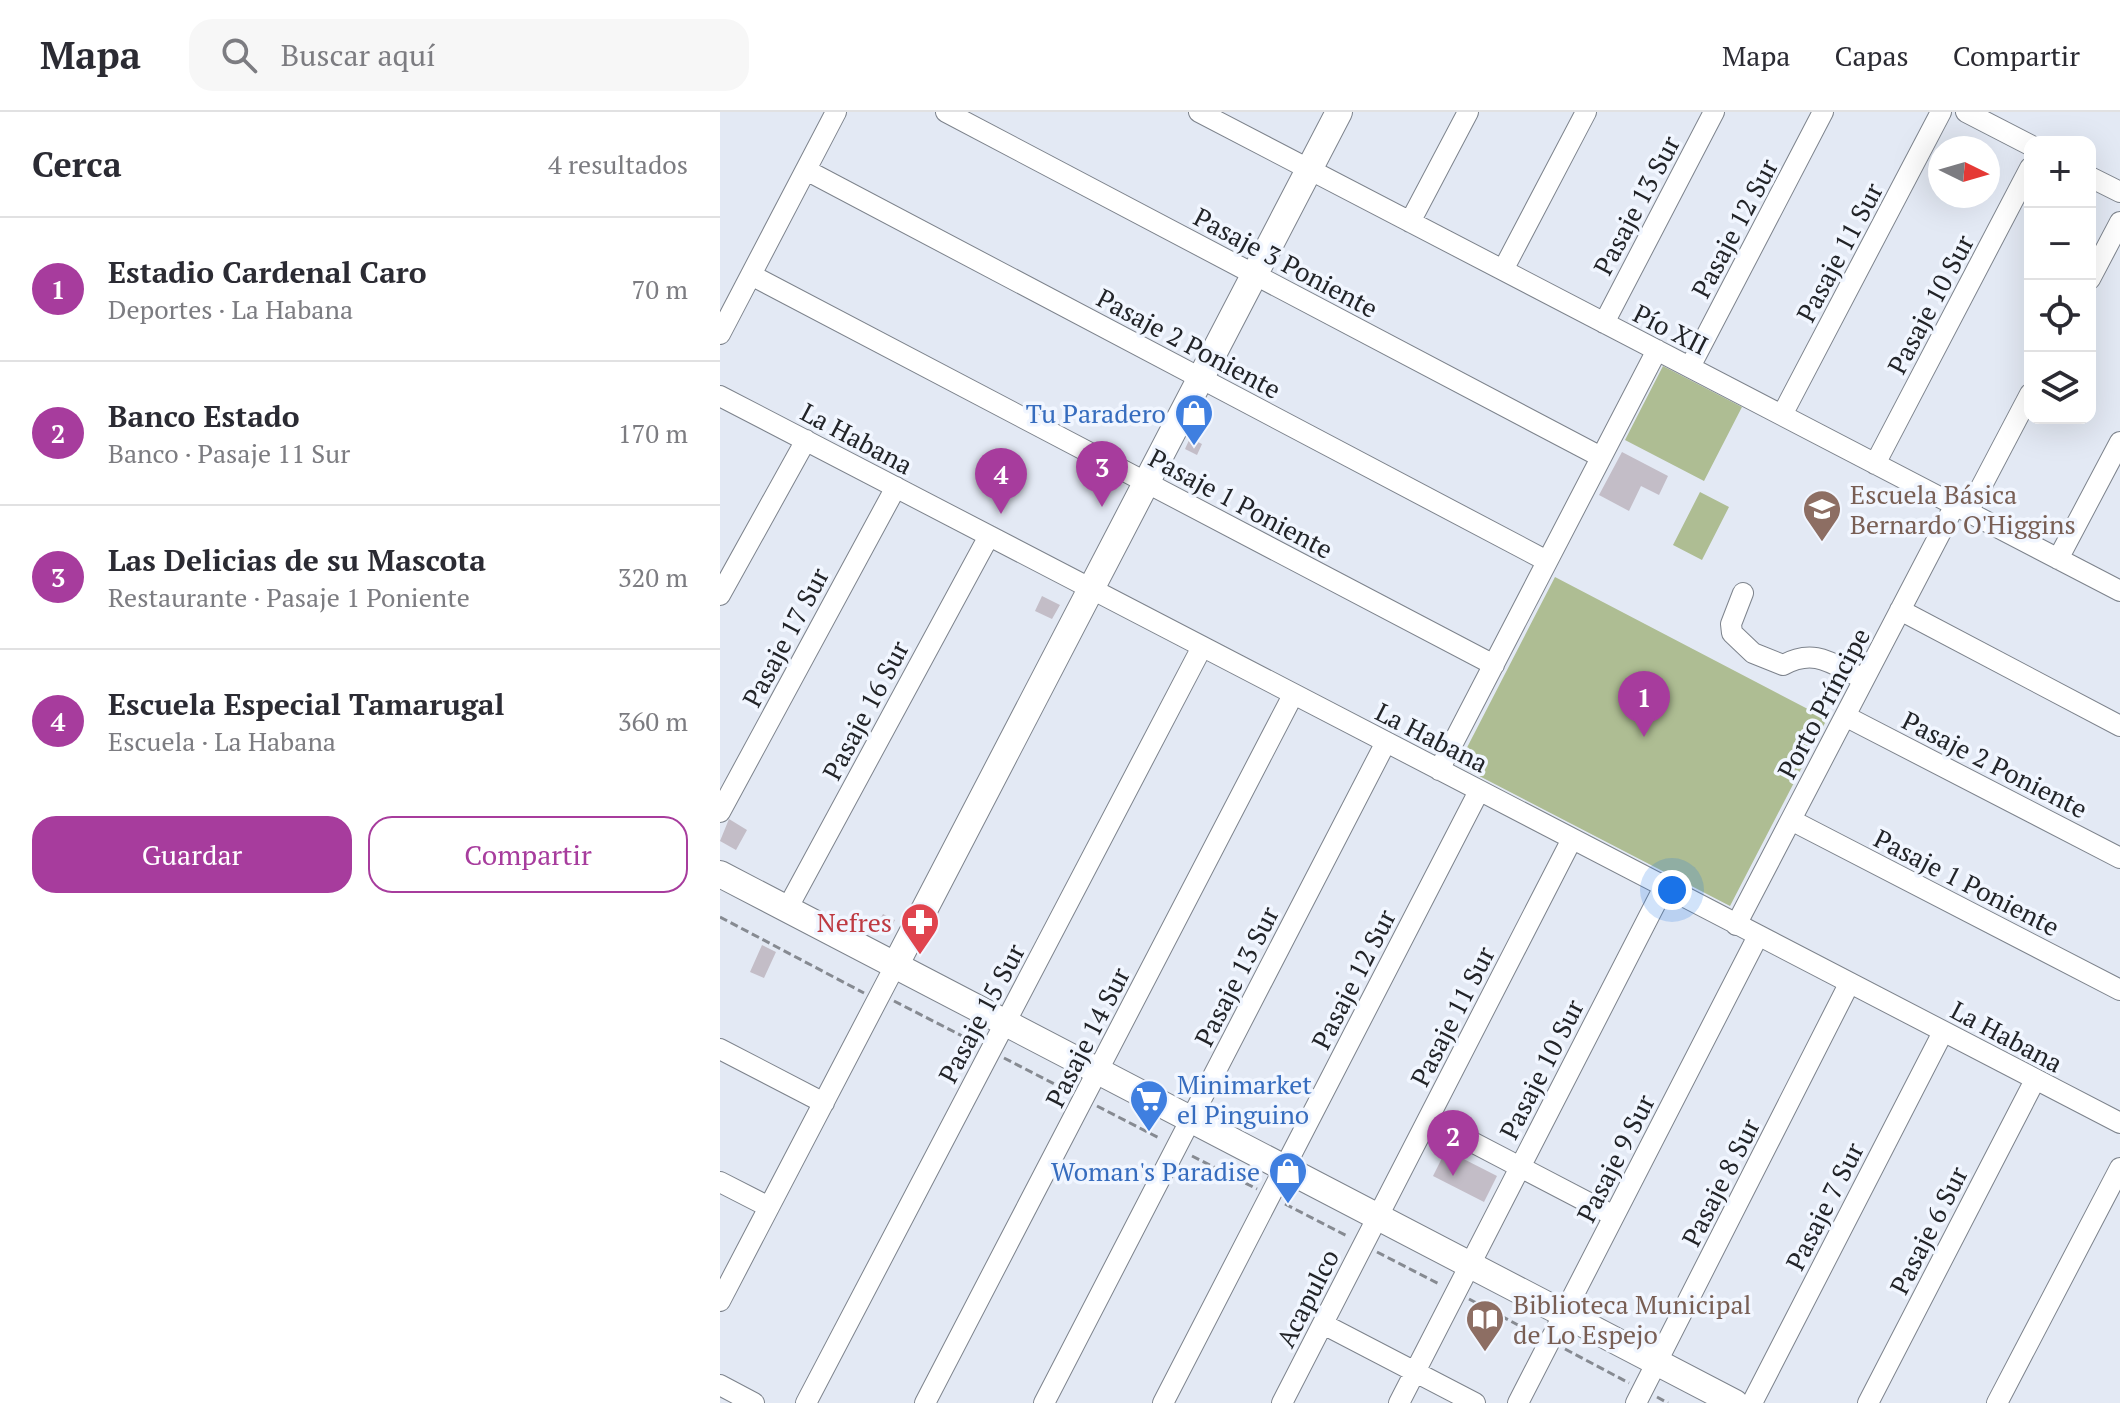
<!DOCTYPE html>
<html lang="es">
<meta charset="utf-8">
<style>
:root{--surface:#fff;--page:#f7f7f7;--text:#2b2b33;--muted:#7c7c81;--line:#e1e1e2;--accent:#a73c9d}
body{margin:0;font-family:"PT Serif",serif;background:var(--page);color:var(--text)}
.controls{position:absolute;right:24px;top:24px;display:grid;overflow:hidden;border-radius:16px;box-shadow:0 8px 32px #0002}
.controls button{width:72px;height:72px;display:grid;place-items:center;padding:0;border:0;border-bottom:2px solid var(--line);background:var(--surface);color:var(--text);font:40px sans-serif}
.compass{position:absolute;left:1208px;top:24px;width:72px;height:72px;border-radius:50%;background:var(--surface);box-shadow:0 8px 32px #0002;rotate:95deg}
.you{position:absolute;left:952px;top:778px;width:28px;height:28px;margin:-20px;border:6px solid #fff;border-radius:50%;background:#1a73e8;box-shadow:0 0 0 12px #1a73e833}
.badge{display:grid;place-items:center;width:52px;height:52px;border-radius:50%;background:var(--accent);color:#fff;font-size:26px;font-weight:700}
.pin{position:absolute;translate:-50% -66px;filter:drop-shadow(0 2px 4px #0008)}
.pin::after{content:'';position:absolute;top:42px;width:28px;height:24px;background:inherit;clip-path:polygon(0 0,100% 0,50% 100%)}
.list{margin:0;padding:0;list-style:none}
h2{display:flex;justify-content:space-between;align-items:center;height:104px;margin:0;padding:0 32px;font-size:34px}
h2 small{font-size:26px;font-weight:400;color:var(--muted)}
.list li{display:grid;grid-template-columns:52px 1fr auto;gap:24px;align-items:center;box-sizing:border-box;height:144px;padding:0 32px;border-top:2px solid var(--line)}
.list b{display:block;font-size:30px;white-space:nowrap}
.list p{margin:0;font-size:26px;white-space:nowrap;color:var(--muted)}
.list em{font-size:26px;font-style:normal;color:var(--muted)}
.actions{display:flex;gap:16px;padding:24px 32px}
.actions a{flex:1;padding:18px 0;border:2px solid var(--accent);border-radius:24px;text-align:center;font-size:28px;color:var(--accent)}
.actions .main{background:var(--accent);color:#fff}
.icon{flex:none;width:44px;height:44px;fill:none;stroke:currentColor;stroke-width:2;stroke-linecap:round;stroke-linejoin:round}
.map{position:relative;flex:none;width:1400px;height:1291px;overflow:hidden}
header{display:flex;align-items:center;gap:48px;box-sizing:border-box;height:112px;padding:0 40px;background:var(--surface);border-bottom:2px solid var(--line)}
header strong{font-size:38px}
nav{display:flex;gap:44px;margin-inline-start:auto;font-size:28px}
.search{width:560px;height:72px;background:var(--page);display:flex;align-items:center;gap:20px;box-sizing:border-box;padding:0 28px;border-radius:24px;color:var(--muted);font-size:30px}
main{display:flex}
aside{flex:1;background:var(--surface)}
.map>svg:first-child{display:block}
.green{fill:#aebd93}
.building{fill:#c3bdc7}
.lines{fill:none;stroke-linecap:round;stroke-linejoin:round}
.minor-casing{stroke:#7d838c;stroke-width:22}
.major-casing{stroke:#7d838c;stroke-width:28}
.path{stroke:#868a91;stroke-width:3;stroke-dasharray:8 4;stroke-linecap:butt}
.minor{stroke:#fff;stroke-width:20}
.major{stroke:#fff;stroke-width:26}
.labels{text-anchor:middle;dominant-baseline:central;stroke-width:7;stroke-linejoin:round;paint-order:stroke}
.street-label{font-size:26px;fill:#222428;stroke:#f1f6ff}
.shop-label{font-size:26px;fill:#366cbe;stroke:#f1f6ff;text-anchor:end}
.education-label{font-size:26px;fill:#785e54;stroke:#f1f6ff;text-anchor:start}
.health-label{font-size:26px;fill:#be3a42;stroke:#f1f6ff;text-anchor:end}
</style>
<header>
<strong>Mapa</strong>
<div class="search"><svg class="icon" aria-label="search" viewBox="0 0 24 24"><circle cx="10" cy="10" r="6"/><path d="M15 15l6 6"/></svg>Buscar aquí</div>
<nav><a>Mapa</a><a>Capas</a><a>Compartir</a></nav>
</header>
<main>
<aside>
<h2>Cerca<small>4 resultados</small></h2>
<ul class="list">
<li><span class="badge">1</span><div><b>Estadio Cardenal Caro</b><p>Deportes · La Habana</p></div><em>70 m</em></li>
<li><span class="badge">2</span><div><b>Banco Estado</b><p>Banco · Pasaje 11 Sur</p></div><em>170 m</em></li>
<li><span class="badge">3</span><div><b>Las Delicias de su Mascota</b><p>Restaurante · Pasaje 1 Poniente</p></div><em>320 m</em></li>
<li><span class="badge">4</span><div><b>Escuela Especial Tamarugal</b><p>Escuela · La Habana</p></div><em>360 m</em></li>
</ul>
<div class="actions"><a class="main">Guardar</a><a>Compartir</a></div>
</aside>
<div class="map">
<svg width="1400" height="1291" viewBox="0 0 1400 1291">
<rect width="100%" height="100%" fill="#e3e9f4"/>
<path class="green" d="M 943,254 L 1022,295 L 984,369 L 905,328 Z
M 980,380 L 1009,395 L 982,448 L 953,433 Z
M 835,465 L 1107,607 L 1010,794 L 738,653 Z"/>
<path class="building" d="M 470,326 L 482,332 L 477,343 L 465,337 Z
M 902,340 L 948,364 L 939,383 L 921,374 L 909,399 L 879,383 Z
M 322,484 L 340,493 L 332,507 L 315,499 Z
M 9,707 L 27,718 L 16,738 L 0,729 Z
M 163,802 L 175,808 L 169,819 L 157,813 Z
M 42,833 L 56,840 L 44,866 L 30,860 Z
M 726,1038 L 777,1064 L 764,1090 L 713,1064 Z"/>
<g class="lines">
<g class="minor-casing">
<path id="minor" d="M 226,0 L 881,345
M 479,0 L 1400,479
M 1246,0 L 1310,33
M 86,58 L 827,449
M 1370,65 L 1400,80
M 690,110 L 748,0
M 783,158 L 866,0
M 31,163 L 774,553
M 1370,167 L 1400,110
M 884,211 L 994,0
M 0,222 L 116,0
M 970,255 L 1103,0
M 0,284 L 1400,1011
M 1062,303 L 1221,0
M 1155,352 L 1310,56
M 1248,400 L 1310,282
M 1338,447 L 1400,330
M 1023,481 L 1011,512 L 1012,521 L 1033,541 L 1063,553 C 1096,535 1113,553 1144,567
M 0,483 L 86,328
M 1180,498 L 1400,614
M 1125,604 L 1400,746
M 719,658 L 937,238
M 0,700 L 176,375
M 1071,708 L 1400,878
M 67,797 L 269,424
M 1016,813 L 1235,393
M 0,937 L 104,991
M 708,1007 L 894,1104
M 0,1070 L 49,1095
M 0,1189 L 175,854
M 603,1212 L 755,1291
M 0,1273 L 34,1291
M 86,1291 L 482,535
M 205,1291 L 573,583
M 324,1291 L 666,630
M 443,1291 L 759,679
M 562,1291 L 852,727
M 679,1291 L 944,775
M 798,1291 L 1038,824
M 916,1291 L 1129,872
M 1032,1291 L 1223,920
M 1148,1291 L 1315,968
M 1277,1291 L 1400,1056"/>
</g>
<g class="major-casing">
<path id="major" d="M 0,762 L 1015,1291
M 175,854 L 619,0"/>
</g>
<path class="path" d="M 0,805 L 144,881
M 174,889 L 256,931
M 284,946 L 348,979
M 377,994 L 441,1027
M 472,1044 L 537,1077
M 565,1092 L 629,1125
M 657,1140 L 721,1173
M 749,1187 L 813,1221
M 845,1237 L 909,1271
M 937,1285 L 948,1291"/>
<use href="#minor" class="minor"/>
<use href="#major" class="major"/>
</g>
<defs>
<g id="shop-pin" transform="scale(2)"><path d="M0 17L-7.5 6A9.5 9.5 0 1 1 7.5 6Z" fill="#3f7fe0" stroke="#f1f6ff"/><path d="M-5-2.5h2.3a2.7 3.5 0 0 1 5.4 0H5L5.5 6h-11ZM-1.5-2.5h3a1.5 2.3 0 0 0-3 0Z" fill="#fff"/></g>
<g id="school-pin" transform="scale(2)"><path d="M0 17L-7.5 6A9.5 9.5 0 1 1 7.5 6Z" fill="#8d6e63" stroke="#f1f6ff"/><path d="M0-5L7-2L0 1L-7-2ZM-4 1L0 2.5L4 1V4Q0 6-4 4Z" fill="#fff"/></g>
<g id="pharmacy-pin" transform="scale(2)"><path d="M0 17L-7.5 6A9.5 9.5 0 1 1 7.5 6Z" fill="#e0444e" stroke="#f1f6ff"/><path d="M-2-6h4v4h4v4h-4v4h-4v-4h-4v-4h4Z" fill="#fff"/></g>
<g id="supermarket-pin" transform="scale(2)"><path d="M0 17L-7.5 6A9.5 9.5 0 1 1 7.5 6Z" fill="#3f7fe0" stroke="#f1f6ff"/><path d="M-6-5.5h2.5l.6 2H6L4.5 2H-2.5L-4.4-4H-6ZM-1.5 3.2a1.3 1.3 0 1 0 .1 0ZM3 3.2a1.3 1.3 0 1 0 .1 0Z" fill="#fff"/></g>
<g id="library-pin" transform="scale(2)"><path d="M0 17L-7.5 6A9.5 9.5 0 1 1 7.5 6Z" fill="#8d6e63" stroke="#f1f6ff"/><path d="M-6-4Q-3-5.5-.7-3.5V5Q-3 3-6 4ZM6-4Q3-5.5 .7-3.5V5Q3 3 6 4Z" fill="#fff"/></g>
</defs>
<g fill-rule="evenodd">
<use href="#shop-pin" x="474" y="301"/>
<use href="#school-pin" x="1102" y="397"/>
<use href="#pharmacy-pin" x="200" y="810"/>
<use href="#supermarket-pin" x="429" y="987"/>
<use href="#shop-pin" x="568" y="1059"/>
<use href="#library-pin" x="765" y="1207"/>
</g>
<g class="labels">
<g class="street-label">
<text transform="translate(916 93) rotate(-62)">Pasaje 13 Sur</text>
<text transform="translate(1014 116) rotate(-62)">Pasaje 12 Sur</text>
<text transform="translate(1119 140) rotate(-62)">Pasaje 11 Sur</text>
<text transform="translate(566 150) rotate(28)">Pasaje 3 Poniente</text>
<text transform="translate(1210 192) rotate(-62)">Pasaje 10 Sur</text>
<text transform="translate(951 217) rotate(27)">Pío XII</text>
<text transform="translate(469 231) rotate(28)">Pasaje 2 Poniente</text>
<text transform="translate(137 326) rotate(28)">La Habana</text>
<text transform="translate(521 391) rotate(28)">Pasaje 1 Poniente</text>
<text transform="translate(65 525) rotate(-62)">Pasaje 17 Sur</text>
<text transform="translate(1103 591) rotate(-62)">Porto Príncipe</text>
<text transform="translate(145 598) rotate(-62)">Pasaje 16 Sur</text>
<text transform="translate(712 625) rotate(27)">La Habana</text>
<text transform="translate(1275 652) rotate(27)">Pasaje 2 Poniente</text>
<text transform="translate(1247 770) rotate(27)">Pasaje 1 Poniente</text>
<text transform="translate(516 864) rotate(-63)">Pasaje 13 Sur</text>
<text transform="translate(633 867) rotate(-63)">Pasaje 12 Sur</text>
<text transform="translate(261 901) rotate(-62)">Pasaje 15 Sur</text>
<text transform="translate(732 904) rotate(-63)">Pasaje 11 Sur</text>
<text transform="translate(1287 924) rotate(28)">La Habana</text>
<text transform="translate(367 925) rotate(-63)">Pasaje 14 Sur</text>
<text transform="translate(821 957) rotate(-63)">Pasaje 10 Sur</text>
<text transform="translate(895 1046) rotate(-63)">Pasaje 9 Sur</text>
<text transform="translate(1000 1070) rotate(-63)">Pasaje 8 Sur</text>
<text transform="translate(1104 1094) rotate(-63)">Pasaje 7 Sur</text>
<text transform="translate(1208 1118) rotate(-63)">Pasaje 6 Sur</text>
<text transform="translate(587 1186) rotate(-63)">Acapulco</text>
</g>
<g class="shop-label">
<text x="446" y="301">Tu Paradero</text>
<text x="457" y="972" text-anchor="start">Minimarket<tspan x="457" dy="30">el Pinguino</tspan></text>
<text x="540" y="1059">Woman's Paradise</text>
</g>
<g class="education-label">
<text x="1130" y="382">Escuela Básica<tspan x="1130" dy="30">Bernardo O'Higgins</tspan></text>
<text x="793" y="1192">Biblioteca Municipal<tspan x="793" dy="30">de Lo Espejo</tspan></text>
</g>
<g class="health-label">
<text x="172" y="810">Nefres</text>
</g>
</g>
</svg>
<div class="controls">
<button>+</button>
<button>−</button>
<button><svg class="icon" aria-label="locate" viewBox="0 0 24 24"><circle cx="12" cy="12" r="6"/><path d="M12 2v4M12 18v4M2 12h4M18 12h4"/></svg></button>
<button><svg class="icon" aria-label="layers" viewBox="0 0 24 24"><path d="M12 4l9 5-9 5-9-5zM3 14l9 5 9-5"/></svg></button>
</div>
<svg class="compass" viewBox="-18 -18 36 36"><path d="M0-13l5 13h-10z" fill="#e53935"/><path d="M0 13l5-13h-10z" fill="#7c7c81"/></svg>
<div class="you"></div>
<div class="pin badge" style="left:924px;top:625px">1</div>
<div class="pin badge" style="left:733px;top:1064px">2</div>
<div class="pin badge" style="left:382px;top:395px">3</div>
<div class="pin badge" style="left:281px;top:402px">4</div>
</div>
</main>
